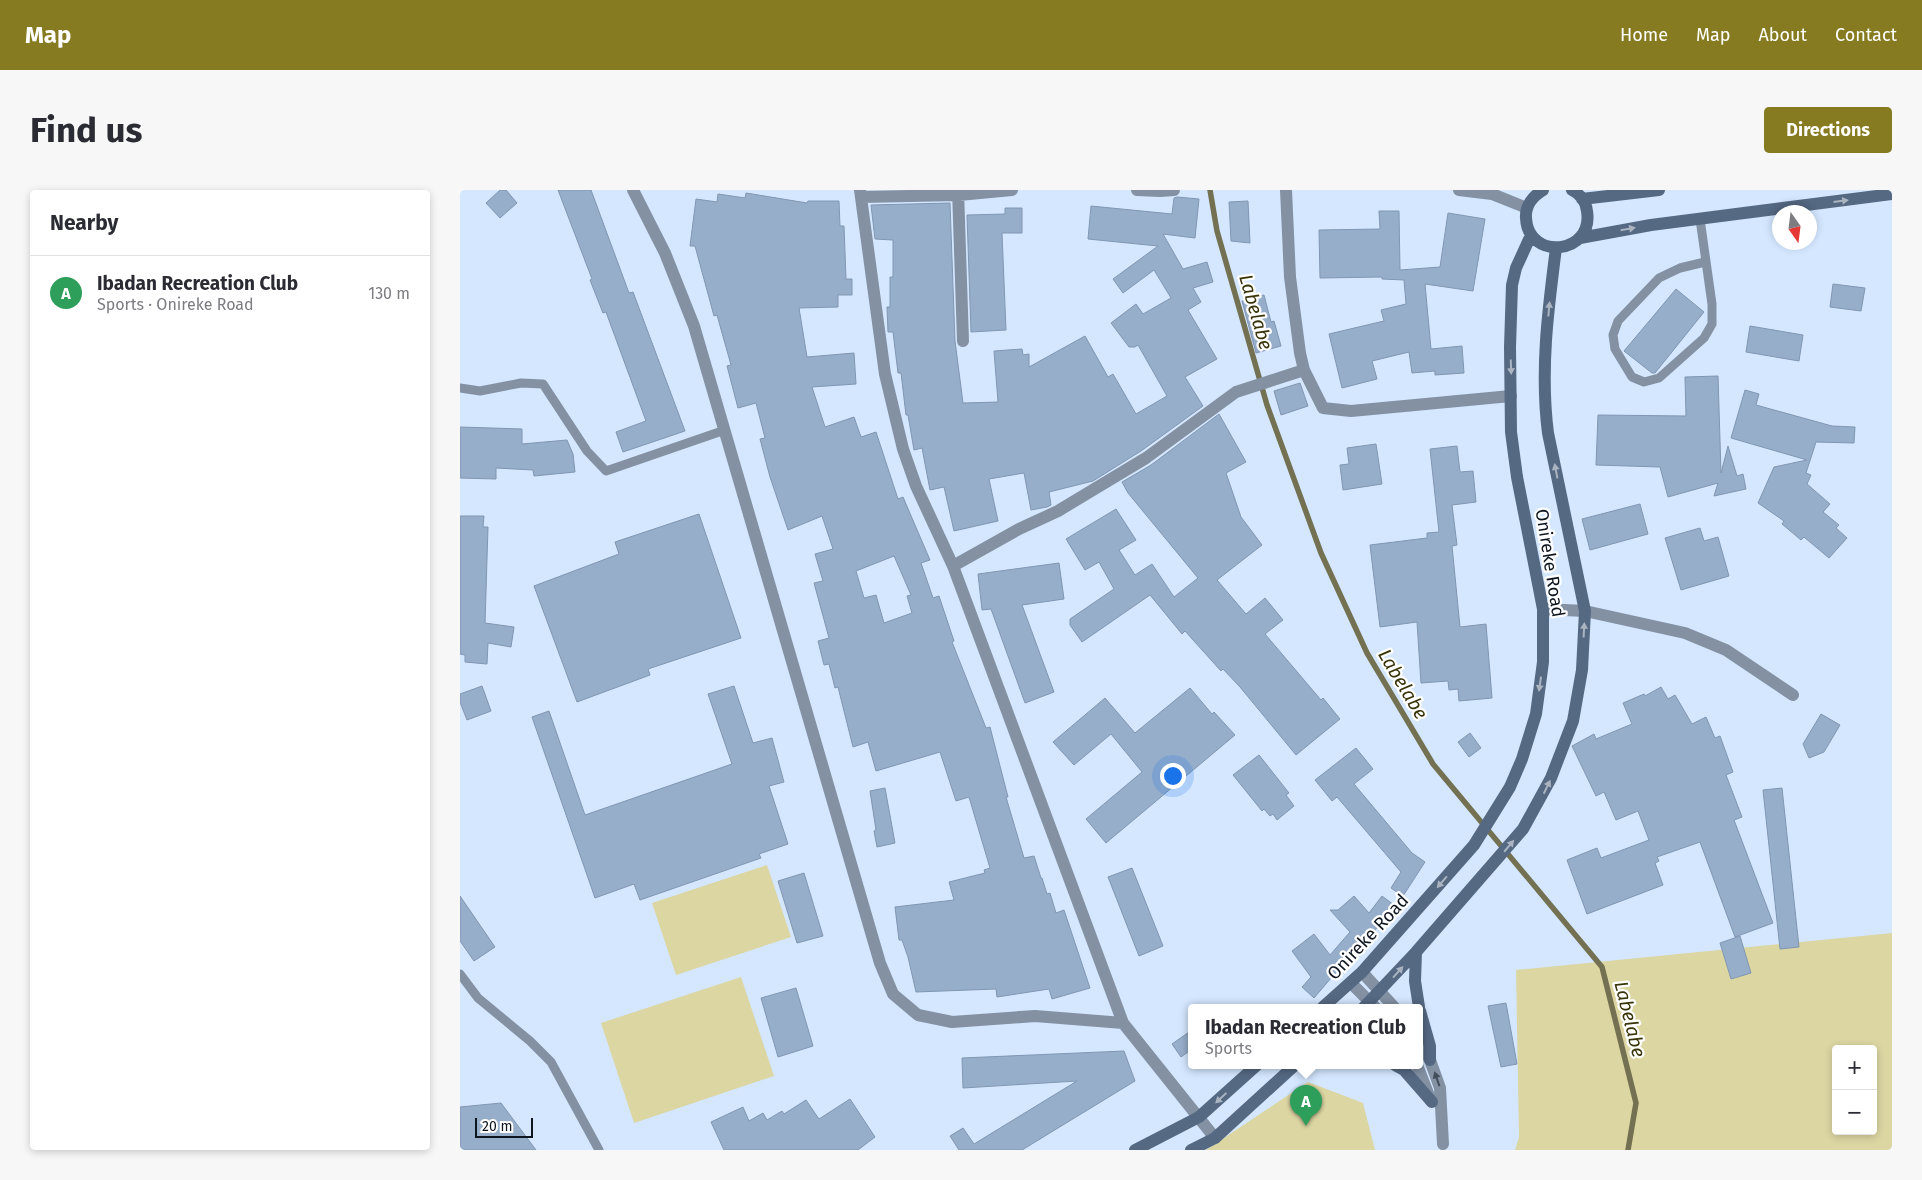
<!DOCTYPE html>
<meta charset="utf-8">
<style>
:root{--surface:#fff;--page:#f7f7f7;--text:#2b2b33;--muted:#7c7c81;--line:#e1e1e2;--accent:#877b21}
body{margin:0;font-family:"Fira Sans",sans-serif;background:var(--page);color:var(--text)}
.controls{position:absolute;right:15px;bottom:15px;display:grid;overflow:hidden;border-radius:5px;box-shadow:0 2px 8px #0003}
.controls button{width:45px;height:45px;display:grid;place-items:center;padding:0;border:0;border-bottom:1px solid var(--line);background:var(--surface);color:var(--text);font:25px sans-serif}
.compass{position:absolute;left:1312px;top:15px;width:45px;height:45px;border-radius:50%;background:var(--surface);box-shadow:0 2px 8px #0003;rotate:166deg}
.scale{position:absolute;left:15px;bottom:12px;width:58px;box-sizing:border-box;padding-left:5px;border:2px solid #0d151f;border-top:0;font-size:14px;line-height:18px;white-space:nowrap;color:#0d151f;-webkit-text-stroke:4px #fff;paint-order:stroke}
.you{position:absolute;left:712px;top:585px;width:18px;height:18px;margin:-12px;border:4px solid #fff;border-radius:50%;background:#1a73e8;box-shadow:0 0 0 8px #1a73e833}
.badge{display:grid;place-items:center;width:32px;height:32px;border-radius:50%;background:var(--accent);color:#fff;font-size:16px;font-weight:700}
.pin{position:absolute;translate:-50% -41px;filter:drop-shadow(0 1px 2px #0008)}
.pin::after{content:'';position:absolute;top:26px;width:18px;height:15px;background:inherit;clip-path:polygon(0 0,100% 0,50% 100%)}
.popup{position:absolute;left:728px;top:814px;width:235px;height:65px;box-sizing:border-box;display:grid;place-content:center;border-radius:5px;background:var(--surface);filter:drop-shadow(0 1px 4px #0005);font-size:16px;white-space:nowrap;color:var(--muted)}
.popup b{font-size:19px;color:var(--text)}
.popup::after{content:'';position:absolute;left:50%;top:100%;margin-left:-10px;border:10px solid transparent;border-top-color:var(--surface)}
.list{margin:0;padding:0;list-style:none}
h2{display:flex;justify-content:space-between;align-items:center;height:65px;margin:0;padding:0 20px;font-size:21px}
h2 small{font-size:16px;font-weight:400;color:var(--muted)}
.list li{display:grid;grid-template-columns:32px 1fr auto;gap:15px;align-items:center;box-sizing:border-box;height:75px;padding:0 20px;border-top:1px solid var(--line)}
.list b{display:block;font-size:19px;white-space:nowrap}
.list p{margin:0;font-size:16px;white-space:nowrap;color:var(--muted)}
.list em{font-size:16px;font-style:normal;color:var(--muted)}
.map{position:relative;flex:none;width:1432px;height:960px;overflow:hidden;border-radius:5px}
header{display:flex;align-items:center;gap:30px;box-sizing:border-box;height:70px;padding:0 25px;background:var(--accent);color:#fff}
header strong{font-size:24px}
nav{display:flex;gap:28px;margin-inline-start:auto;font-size:18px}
.intro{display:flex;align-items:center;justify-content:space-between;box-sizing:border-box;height:120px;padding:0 30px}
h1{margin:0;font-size:35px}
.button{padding:12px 22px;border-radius:5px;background:var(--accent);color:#fff;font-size:18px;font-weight:700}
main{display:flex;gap:30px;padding:0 30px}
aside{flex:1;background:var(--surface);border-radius:5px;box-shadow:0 2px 8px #0003}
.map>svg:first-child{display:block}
.green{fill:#dcd6a3;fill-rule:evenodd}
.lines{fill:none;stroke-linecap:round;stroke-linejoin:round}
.stream{stroke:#737151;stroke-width:5.5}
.building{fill:#97aeca;stroke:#8096b2;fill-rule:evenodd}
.service{stroke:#8391a3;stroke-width:9}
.minor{stroke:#8391a3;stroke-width:12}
.tertiary{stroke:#8391a3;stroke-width:12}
.secondary{stroke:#556983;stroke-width:12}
.oneway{fill:#aab4c1}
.oneway2{fill:#424d5a}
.labels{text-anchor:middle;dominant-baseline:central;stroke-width:4.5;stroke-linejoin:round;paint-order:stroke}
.street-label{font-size:18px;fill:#0d151f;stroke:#fff}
.water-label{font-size:19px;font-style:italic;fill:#383308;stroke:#fff}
</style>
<header>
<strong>Map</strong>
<nav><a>Home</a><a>Map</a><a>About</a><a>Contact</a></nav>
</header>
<div class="intro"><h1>Find us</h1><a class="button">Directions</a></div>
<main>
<aside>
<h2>Nearby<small></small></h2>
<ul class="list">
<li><span class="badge" style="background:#2e9e5b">A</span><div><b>Ibadan Recreation Club</b><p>Sports · Onireke Road</p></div><em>130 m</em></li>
</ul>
</aside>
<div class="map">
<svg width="1432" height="960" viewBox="0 0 1432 960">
<rect width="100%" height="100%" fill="#d4e7ff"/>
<path class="green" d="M 307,675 L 331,747 L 216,785 L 192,713 Z
M 1432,743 L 1432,960 L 1055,960 L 1059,947 L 1056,780 ZM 1376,859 L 1413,859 L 1413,941 L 1376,941 Z
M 281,787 L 314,886 L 174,933 L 141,833 Z
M 848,892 L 903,913 L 915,960 L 746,960 Z"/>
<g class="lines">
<path class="stream" d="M 750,0 L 757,41 L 807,215 L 861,363 L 907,463 L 973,574 L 1142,777 L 1176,913 L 1168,960"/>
</g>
<path class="building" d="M 40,0 L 46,0 L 57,13 L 40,28 L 26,13 Z
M 98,0 L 131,0 L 169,103 L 173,102 L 225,241 L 163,262 L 156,242 L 186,231 L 146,122 L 143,123 L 130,90 L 132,89 Z
M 286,3 L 347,13 L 348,11 L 379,11 L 380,36 L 384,36 L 386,89 L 392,89 L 392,105 L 378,105 L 378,117 L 339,118 L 347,167 L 394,163 L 396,194 L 352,197 L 365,237 L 394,227 L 401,247 L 416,242 L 438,309 L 443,307 L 470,370 L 461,373 L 473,408 L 479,406 L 494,451 L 492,452 L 526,538 L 530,537 L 548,607 L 546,607 L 564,668 L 574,666 L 581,688 L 582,688 L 587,704 L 590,703 L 596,723 L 604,720 L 630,798 L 592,809 L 589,799 L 537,807 L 536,799 L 456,802 L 448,767 L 442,750 L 439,750 L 435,717 L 494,710 L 489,692 L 525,683 L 524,680 L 530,678 L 509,607 L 496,611 L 480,562 L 416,581 L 408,552 L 393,557 L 378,497 L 375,498 L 369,474 L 364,475 L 358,451 L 369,448 L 354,393 L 363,391 L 355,364 L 373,359 L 362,326 L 328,340 L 310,287 L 300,249 L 305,248 L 296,213 L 278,218 L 267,176 L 271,175 L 257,125 L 254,126 L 235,56 L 230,56 L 236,9 L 257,12 L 258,4 L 285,8 ZM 434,366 L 451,405 L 447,406 L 452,423 L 424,433 L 416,405 L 404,408 L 396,381 Z
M 717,7 L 739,9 L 735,48 L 703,44 L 723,79 L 747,72 L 753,92 L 733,98 L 741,112 L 728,120 L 757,169 L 725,187 L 743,216 L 681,261 L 633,291 L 589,302 L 591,315 L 587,317 L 571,320 L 564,283 L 529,289 L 538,331 L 494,341 L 484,297 L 470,300 L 462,258 L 454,260 L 448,225 L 446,225 L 441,183 L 438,183 L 433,142 L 428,142 L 427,117 L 430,117 L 430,87 L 433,87 L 433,50 L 415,49 L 411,15 L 490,13 L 495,151 L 503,213 L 538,212 L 534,161 L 562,159 L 563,165 L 569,164 L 569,177 L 625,146 L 648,187 L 653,184 L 676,224 L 707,206 L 678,155 L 675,157 L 669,157 L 651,133 L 676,114 L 683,124 L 711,108 L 694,80 L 663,103 L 653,89 L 698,56 L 628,49 L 631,16 L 712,24 L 714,8 Z
M 788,11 L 790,53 L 771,51 L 769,12 Z
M 545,18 L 562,18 L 562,43 L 542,43 L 546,140 L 511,142 L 507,25 L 545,24 Z
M 919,21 L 939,21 L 940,80 L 980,77 L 988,23 L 1025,29 L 1013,101 L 965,94 L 971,159 L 1002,156 L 1004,183 L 975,185 L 975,181 L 952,183 L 949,162 L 912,171 L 917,189 L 882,198 L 869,144 L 924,131 L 921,120 L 946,114 L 944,90 L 922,89 L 922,87 L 860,88 L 859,40 L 920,39 Z
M 1373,94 L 1405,98 L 1401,121 L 1370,117 Z
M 1216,99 L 1244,122 L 1195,183 L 1192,183 L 1164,161 Z
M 804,105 L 811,132 L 814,131 L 821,156 L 796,163 L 782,111 Z
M 1290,136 L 1343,145 L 1339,171 L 1286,162 Z
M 1258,186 L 1261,283 L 1268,256 L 1277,286 L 1283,284 L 1286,299 L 1254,306 L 1258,293 L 1208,307 L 1200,277 L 1136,275 L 1138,225 L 1226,226 L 1225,187 Z
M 840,193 L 848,216 L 821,225 L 814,201 Z
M 1285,200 L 1299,204 L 1296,215 L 1372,236 L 1395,237 L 1394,253 L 1356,252 L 1346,283 L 1351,285 L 1347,294 L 1370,314 L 1363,322 L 1379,335 L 1376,338 L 1387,348 L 1369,368 L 1344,347 L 1341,350 L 1322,334 L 1324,331 L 1298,313 L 1314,277 L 1347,270 L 1271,248 Z
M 759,224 L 786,272 L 766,283 L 781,327 L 802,355 L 757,390 L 786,424 L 805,408 L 823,430 L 805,444 L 861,510 L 863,508 L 880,529 L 836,565 L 780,497 L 763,479 L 761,481 L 725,441 L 722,444 L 690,405 L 622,452 L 610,435 L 610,429 L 654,399 L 639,372 L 625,380 L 606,349 L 656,319 L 676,350 L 659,360 L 675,385 L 692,374 L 714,407 L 738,388 L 668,303 L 662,292 L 691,275 Z
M 0,237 L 62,239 L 62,254 L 107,250 L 113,264 L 115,282 L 74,286 L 73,280 L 36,278 L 36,289 L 0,288 Z
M 916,254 L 922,294 L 883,300 L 880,275 L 889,274 L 887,258 Z
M 997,256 L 1000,282 L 1013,281 L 1016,312 L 992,315 L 997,355 L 992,356 L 1000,437 L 1026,434 L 1032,508 L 999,511 L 998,499 L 989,500 L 988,491 L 961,493 L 957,432 L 920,437 L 910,355 L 967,348 L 967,343 L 979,342 L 970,259 Z
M 1180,314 L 1188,344 L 1130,360 L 1122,329 Z
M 239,324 L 281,448 L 188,479 L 190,485 L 117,512 L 74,396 L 159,364 L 155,352 Z
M 0,326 L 24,326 L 23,337 L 28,337 L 25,433 L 54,437 L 51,457 L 28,453 L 27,474 L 5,472 L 5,465 L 0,464 Z
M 1240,338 L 1244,351 L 1258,347 L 1269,386 L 1221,400 L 1205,348 Z
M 599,373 L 604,409 L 562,415 L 594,502 L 565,513 L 531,419 L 522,420 L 518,384 Z
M 22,496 L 31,521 L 7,530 L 0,512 L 0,504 Z
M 274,496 L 293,553 L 312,548 L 324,592 L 309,596 L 328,654 L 299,664 L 301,668 L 180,710 L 174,694 L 135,708 L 72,527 L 89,521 L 125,625 L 272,574 L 248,504 Z
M 1201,497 L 1208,509 L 1215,505 L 1232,534 L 1246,527 L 1255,548 L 1260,546 L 1273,582 L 1266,585 L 1282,627 L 1274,630 L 1313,733 L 1275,747 L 1240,652 L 1197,667 L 1199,671 L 1195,673 L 1203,695 L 1127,724 L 1107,670 L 1137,658 L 1141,668 L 1189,650 L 1178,621 L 1156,630 L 1144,602 L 1136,606 L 1112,556 L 1134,544 L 1136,549 L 1172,534 L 1163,513 L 1184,504 L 1185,506 Z
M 730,498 L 752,524 L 754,522 L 775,545 L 646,653 L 626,629 L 682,582 L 651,544 L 614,575 L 593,552 L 645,508 L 675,543 Z
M 1361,524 L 1380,535 L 1364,562 L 1349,568 L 1343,554 Z
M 1010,543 L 1021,558 L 1009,567 L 998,552 Z
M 896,558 L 913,579 L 894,594 L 952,663 L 965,672 L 943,706 L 931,698 L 941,682 L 877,607 L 872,611 L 855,590 Z
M 799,565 L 829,603 L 826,605 L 834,616 L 817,630 L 813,624 L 810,626 L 804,619 L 802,621 L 773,585 Z
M 425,598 L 435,653 L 417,657 L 414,641 L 416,640 L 410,601 Z
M 1322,598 L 1339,757 L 1320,759 L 1303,600 Z
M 672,678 L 703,756 L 679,766 L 648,687 Z
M 344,683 L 363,746 L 337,753 L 318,691 Z
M 0,706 L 35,757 L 14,771 L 0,751 Z
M 894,706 L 909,723 L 922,706 L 934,715 L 913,743 L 912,742 L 899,760 L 896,759 L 854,808 L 842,797 L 851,787 L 832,761 L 854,744 L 870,765 L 890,742 L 870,720 L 878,720 Z
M 1280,746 L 1291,783 L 1271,789 L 1260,753 Z
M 336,798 L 353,856 L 318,867 L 301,808 Z
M 1046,813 L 1057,874 L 1041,877 L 1028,816 Z
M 732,840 L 732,859 L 721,867 L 712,854 Z
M 664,861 L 675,891 L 562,960 L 499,960 L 490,946 L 503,938 L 514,954 L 617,891 L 503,898 L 502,868 Z
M 390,909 L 415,947 L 398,960 L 264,960 L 251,932 L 283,917 L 289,931 L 303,923 L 307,930 L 322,921 L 324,924 L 346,910 L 359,929 Z
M 41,913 L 76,960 L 0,960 L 0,917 Z"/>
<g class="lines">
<path class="service" d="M 1240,29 L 1252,114 L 1252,134 L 1244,148 L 1199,188 L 1184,192 L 1172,187 L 1155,159 L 1153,145 L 1158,131 L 1199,88 L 1220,78 L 1245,72
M 0,198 L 20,201 L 61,193 L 83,194 L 127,261 L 146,281 L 265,240
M 0,784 L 18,808 L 70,851 L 91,872 L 139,960"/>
<path class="minor" d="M 173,0 L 205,63 L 234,136 L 420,773 L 433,804 L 458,825 L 492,832 L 575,826 L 663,833
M 400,0 L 425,184 L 443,259 L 456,296 L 493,376 L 663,833 L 755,948
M 498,0 L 503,151
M 677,0 L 700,1 L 714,0
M 826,0 L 830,87 L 840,163 L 844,180 L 863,218 L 891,221 L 1051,206
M 999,0 L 1032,4 L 1067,18
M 401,7 L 499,5 L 552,0
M 493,376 L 559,339 L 598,321 L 686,268 L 776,202 L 844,180
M 1083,419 L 1125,421 L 1225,443 L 1266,460 L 1333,505"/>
<path class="tertiary" d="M 902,782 L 934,817
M 891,793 L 915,817
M 960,851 L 970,870 L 980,898 L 983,954
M 957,875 L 971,911"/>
<path class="secondary" d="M 1083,0 C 1073,6 1065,16 1066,28 C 1068,71 1134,65 1127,21 C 1126,12 1120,4 1112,0
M 1122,9 L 1199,0
M 1120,48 L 1191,35 L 1432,4
M 956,762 L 955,791 L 959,817
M 863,817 L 902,782 L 1014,655 L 1050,597 L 1062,569 L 1076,524 L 1083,472 L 1083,419 L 1057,287 L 1051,242 L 1050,157 L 1052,95 L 1056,78 L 1071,45
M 904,817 L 956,762 L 1063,639 L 1091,588 L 1113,531 L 1122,480 L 1125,421 L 1088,243 C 1080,181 1088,120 1096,58
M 960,821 L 970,856 L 970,870
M 935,875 L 944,880 L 972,912
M 675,960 L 739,927 L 797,875
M 731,960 L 755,948 L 835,875"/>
</g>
<defs><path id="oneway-solid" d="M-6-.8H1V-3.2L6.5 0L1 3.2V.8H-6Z" transform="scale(1.25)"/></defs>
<g class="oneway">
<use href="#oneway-solid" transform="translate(1381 11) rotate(-7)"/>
<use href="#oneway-solid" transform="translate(1168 39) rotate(-10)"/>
<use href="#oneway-solid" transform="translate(1089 119) rotate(-85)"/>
<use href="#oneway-solid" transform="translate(1051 177) rotate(88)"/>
<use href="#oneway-solid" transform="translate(1096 281) rotate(-101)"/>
<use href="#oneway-solid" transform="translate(1124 440) rotate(-87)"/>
<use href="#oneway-solid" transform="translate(1080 494) rotate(98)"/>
<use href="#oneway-solid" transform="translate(1087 597) rotate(-64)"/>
<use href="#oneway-solid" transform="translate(1049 656) rotate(-50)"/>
<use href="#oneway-solid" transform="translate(982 692) rotate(131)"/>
<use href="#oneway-solid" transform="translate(938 782) rotate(-48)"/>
<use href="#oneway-solid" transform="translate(761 908) rotate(137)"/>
</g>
<use class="oneway2" href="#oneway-solid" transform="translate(977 889) rotate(-109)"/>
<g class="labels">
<g class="street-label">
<text transform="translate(1090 373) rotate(81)">Onireke Road</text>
<text transform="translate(908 747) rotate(-47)">Onireke Road</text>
</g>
<g class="water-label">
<text transform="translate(796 122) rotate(74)">Labelabe</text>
<text transform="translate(943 494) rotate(59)">Labelabe</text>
<text transform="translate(1170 829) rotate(76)">Labelabe</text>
</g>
</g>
</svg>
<div class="controls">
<button>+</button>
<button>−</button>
</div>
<svg class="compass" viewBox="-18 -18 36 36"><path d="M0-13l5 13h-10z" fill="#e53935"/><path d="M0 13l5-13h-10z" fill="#7c7c81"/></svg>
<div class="scale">20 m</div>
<div class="you"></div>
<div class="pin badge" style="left:846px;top:936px;background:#2e9e5b">A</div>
<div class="popup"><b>Ibadan Recreation Club</b>Sports</div>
</div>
</main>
